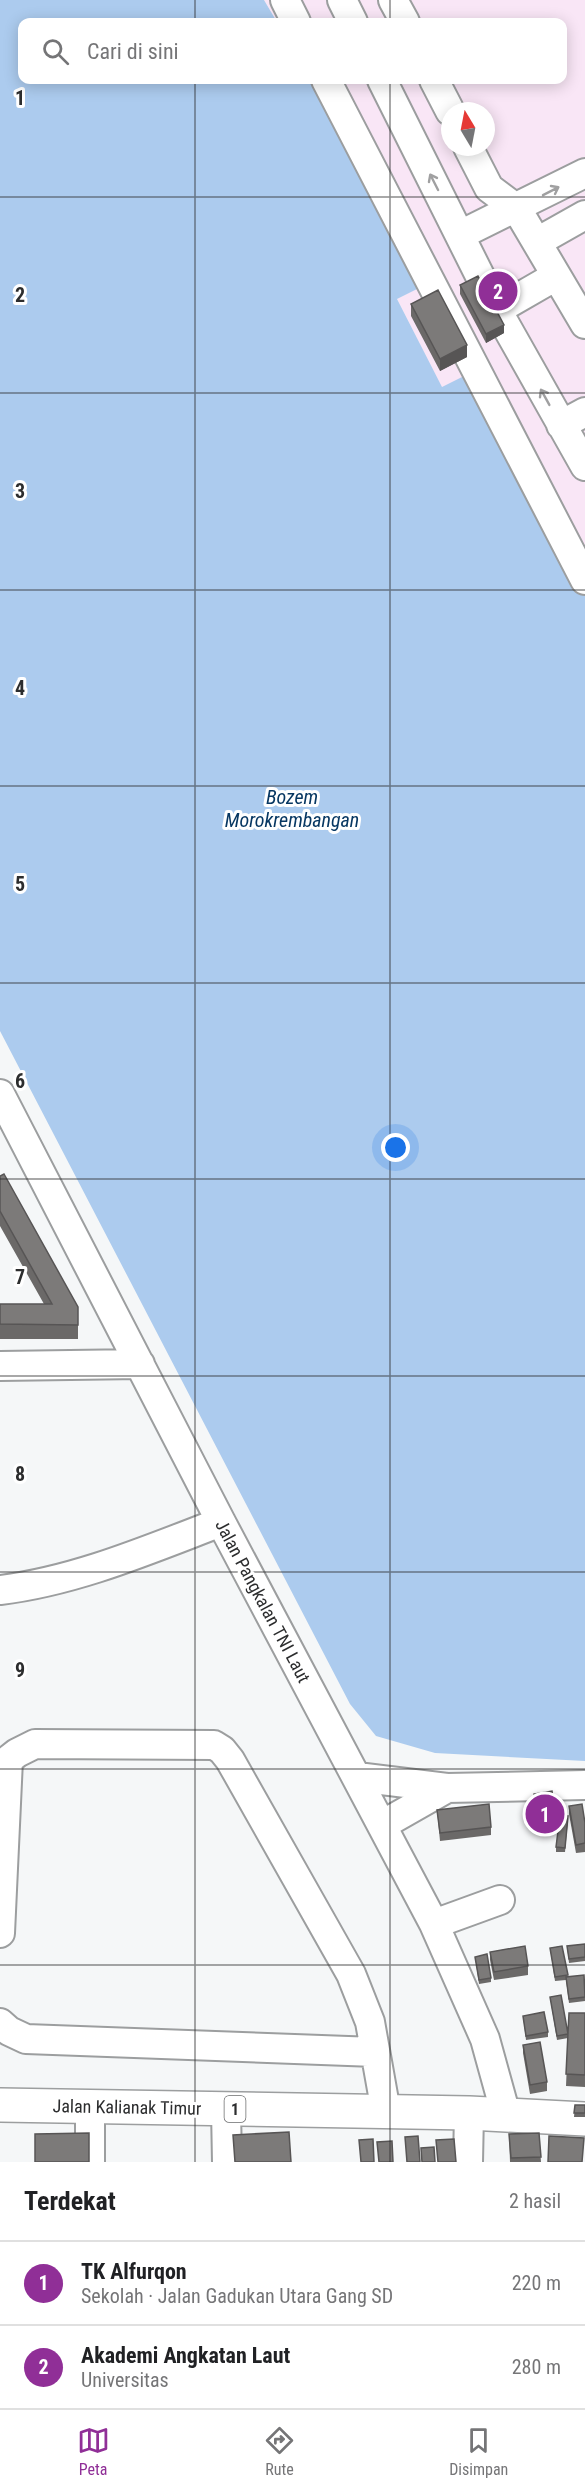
<!DOCTYPE html>
<html lang="id">
<meta charset="utf-8">
<style>
:root{--surface:#fff;--page:#f6f6f6;--text:#202124;--muted:#757577;--line:#e0e0e0;--accent:#902f97}
body{margin:0;font-family:"Roboto Condensed",sans-serif;background:var(--page);color:var(--text)}
.compass{position:absolute;left:441px;top:102px;width:54px;height:54px;border-radius:50%;background:var(--surface);box-shadow:0 3px 15px #0003;rotate:350deg}
.you{position:absolute;left:396px;top:1148px;width:21px;height:21px;margin:-15px;border:4px solid #fff;border-radius:50%;background:#1a73e8;box-shadow:0 0 0 9px #1a73e833}
.badge{display:grid;place-items:center;width:39px;height:39px;border-radius:50%;background:var(--accent);color:#fff;font-size:20px;font-weight:700}
.pin{position:absolute;translate:-50% -50%;border:3px solid #fff;box-shadow:0 2px 6px #0006}
.list{margin:0;padding:0;list-style:none}
h2{display:flex;justify-content:space-between;align-items:center;height:78px;margin:0;padding:0 24px;font-size:26px}
h2 small{font-size:20px;font-weight:400;color:var(--muted)}
.list li{display:grid;grid-template-columns:39px 1fr auto;gap:18px;align-items:center;box-sizing:border-box;height:84px;padding:0 24px;border-top:2px solid var(--line)}
.list b{display:block;font-size:22px;white-space:nowrap}
.list p{margin:0;font-size:20px;white-space:nowrap;color:var(--muted)}
.list em{font-size:20px;font-style:normal;color:var(--muted)}
.icon{flex:none;width:33px;height:33px;fill:none;stroke:currentColor;stroke-width:2;stroke-linecap:round;stroke-linejoin:round}
.map{position:relative;flex:none;width:585px;height:2162px;overflow:hidden}
.search{position:absolute;background:var(--surface);box-shadow:0 3px 15px #0003;left:18px;right:18px;top:18px;height:66px;display:flex;align-items:center;gap:15px;box-sizing:border-box;padding:0 21px;border-radius:12px;color:var(--muted);font-size:22px}
.sheet{height:246px;background:var(--surface)}
nav{display:flex;justify-content:space-around;align-items:center;box-sizing:border-box;height:84px;border-top:2px solid var(--line);background:var(--surface);font-size:16px;color:var(--muted)}
nav a{display:grid;justify-items:center;gap:3px}
nav .on{color:var(--accent)}
.map>svg:first-child{display:block}
.education{fill:#f9e6f6;fill-rule:evenodd}
.water{fill:#accbee}
.lines{fill:none;stroke-linecap:round;stroke-linejoin:round}
.minor-casing{stroke:#9c9e9f;stroke-width:32}
.highway-casing{stroke:#9c9e9f;stroke-width:36}
.minor{stroke:#fff;stroke-width:28}
.highway{stroke:#fff;stroke-width:33}
.wall{fill:#6b6968}
.shaded-wall{fill:#575555}
.building{fill:#7c7a79;stroke:#575555;stroke-width:1.5}
.oneway{stroke:#a0a0a1}
.grid{fill:none;stroke:#2c2d2e;stroke-width:1.5;stroke-opacity:0.55}
.labels{text-anchor:middle;dominant-baseline:central;stroke-width:6;stroke-linejoin:round;paint-order:stroke}
.shield{fill:#fff;stroke:#6b6c6d;stroke-width:1.5}
.shield-label{font-size:16px;font-weight:bold;fill:#2c2d2e}
.street-label{font-size:18px;fill:#2c2d2e;stroke:#fff}
.water-label{font-size:20px;font-style:italic;fill:#073762;stroke:#fff}
.grid-label{font-size:20px;text-anchor:middle;font-weight:bold;fill:#2c2d2e;stroke:#fff;stroke-width:6;stroke-linejoin:round;paint-order:stroke}
</style>
<div class="map">
<svg width="585" height="2162" viewBox="0 0 585 2162">
<rect width="100%" height="100%" fill="#f5f7f8"/>
<path class="education" d="M 264,0 L 585,0 L 585,586 L 472,373 L 442,388 L 397,299 L 427,283 L 310,80 L 562,80 L 562,22 L 277,22 ZM 450,111 L 486,111 L 486,147 L 450,147 Z"/>
<path class="water" d="M 0,0 L 264,0 L 277,22 L 22,22 L 22,80 L 310,80 L 427,284 L 397,299 L 442,387 L 472,372 L 585,586 L 585,1761 L 435,1753 L 376,1736 L 350,1704 L 0,1031 Z"/>
<g class="lines">
<g class="minor-casing">
<path id="minor" d="M 285,0 L 296,22
M 342,0 L 353,22
M 393,0 L 405,22
M 326,80 L 585,580
M 382,80 L 497,310 L 585,466
M 434,80 L 450,111
M 468,147 L 489,188 L 517,209 L 585,324
M 460,235 L 585,173
M 537,242 L 585,215
M 497,310 L 556,276
M 561,425 L 585,412
M 0,1094 L 221,1522 L 434,1924 L 485,2039 L 506,2115
M 0,1366 L 140,1364
M 0,1590 C 76,1581 150,1549 221,1522
M 357,1777 L 447,1788 L 585,1785
M 382,1825 L 447,1788
M 434,1924 L 500,1900
M 0,1933 L 8,1760 L 17,1753 L 35,1744 L 214,1745 L 222,1750 L 230,1760 L 351,1974 L 370,2022 L 386,2112
M 0,2023 L 9,2031 L 26,2039 L 375,2052
M 90,2106 L 90,2162
M 226,2109 L 227,2162
M 468,2162 L 469,2113"/>
</g>
<g class="highway-casing">
<path id="highway" d="M 0,2105 L 469,2113 L 585,2119"/>
</g>
<use href="#minor" class="minor"/>
<use href="#highway" class="highway"/>
</g>
<path class="wall" d="M 460,285 L 504,333 L 486,343 L 460,294 Z
M 411,304 L 467,357 L 440,371 L 411,316 Z
M 0,1176 L 78,1307 L 78,1339 L 0,1339 L 0,1304 L 44,1304 L 0,1226 Z
M 534,1794 L 556,1818 L 556,1826 L 539,1829 L 534,1802 Z
M 569,1806 L 585,1823 L 585,1852 L 576,1853 L 569,1814 Z
M 437,1810 L 491,1827 L 491,1835 L 440,1841 Z
M 568,1820 L 565,1852 L 556,1852 L 556,1847 Z
M 585,1944 L 585,1961 L 569,1963 L 567,1946 Z
M 562,1946 L 568,1977 L 585,1979 L 585,2001 L 569,2003 L 566,1980 L 555,1981 L 550,1948 Z
M 490,1952 L 528,1966 L 528,1975 L 494,1980 L 490,1960 Z
M 475,1957 L 491,1978 L 491,1982 L 479,1984 Z
M 550,1997 L 568,2034 L 585,2013 L 585,2087 L 566,2086 L 568,2038 L 557,2040 Z
M 523,2016 L 548,2032 L 548,2037 L 526,2040 Z
M 523,2045 L 547,2082 L 547,2091 L 530,2094 L 523,2053 Z
M 575,2105 L 585,2105 L 585,2117 L 574,2117 Z
M 539,2133 L 541,2162 L 510,2162 L 509,2134 Z"/>
<path class="shaded-wall" d="M 504,325 L 504,333 L 486,343 L 486,334 Z
M 467,345 L 467,357 L 440,371 L 440,359 Z"/>
<path class="building" d="M 478,276 L 504,325 L 486,334 L 460,285 Z
M 438,290 L 467,345 L 440,359 L 411,304 Z
M 4,1174 L 78,1307 L 78,1325 L 0,1324 L 0,1304 L 52,1304 L 0,1211 L 0,1176 Z
M 552,1791 L 556,1818 L 539,1821 L 534,1794 Z
M 489,1804 L 491,1827 L 440,1833 L 437,1810 Z
M 582,1804 L 585,1823 L 585,1843 L 576,1845 L 569,1806 Z
M 560,1815 L 568,1816 L 565,1848 L 556,1847 Z
M 585,1944 L 585,1957 L 569,1959 L 567,1946 Z
M 525,1946 L 528,1966 L 494,1972 L 490,1952 Z
M 562,1946 L 568,1975 L 555,1977 L 550,1948 Z
M 487,1954 L 491,1978 L 479,1980 L 475,1957 Z
M 584,1975 L 585,1997 L 569,1999 L 566,1977 Z
M 561,1995 L 568,2034 L 557,2036 L 550,1997 Z
M 544,2012 L 548,2032 L 526,2036 L 523,2016 Z
M 569,2013 L 585,2013 L 585,2075 L 566,2074 Z
M 540,2042 L 547,2082 L 530,2085 L 523,2045 Z
M 575,2105 L 585,2105 L 585,2113 L 574,2113 Z
M 289,2132 L 291,2162 L 235,2162 L 233,2135 Z
M 89,2133 L 89,2162 L 35,2162 L 35,2134 Z
M 539,2133 L 541,2157 L 511,2158 L 509,2134 Z
M 418,2136 L 420,2162 L 407,2162 L 405,2137 Z
M 549,2136 L 584,2138 L 582,2162 L 548,2162 Z
M 373,2139 L 374,2162 L 361,2162 L 359,2140 Z
M 454,2139 L 456,2162 L 438,2162 L 436,2140 Z
M 392,2141 L 393,2162 L 379,2162 L 377,2142 Z
M 434,2147 L 435,2162 L 422,2162 L 421,2148 Z"/>
<defs><path id="oneway-shaft" d="M-6 0H5M1.5-3L5.5 0L1.5 3" fill="none" stroke-width="1.6" stroke-linecap="round" stroke-linejoin="round" transform="scale(1.5)"/></defs>
<g class="oneway">
<use href="#oneway-shaft" transform="translate(434 182) rotate(-117)"/>
<use href="#oneway-shaft" transform="translate(551 191) rotate(-27)"/>
<use href="#oneway-shaft" transform="translate(545 397) rotate(-119)"/>
</g>
<path class="grid" d="M 195,0 L 195,22M 390,0 L 390,22M 195,80 L 195,2162M 390,80 L 390,2162M 0,197 L 585,197M 0,393 L 585,393M 0,590 L 585,590M 0,786 L 585,786M 0,983 L 585,983M 0,1179 L 585,1179M 0,1376 L 585,1376M 0,1572 L 585,1572M 0,1769 L 585,1769M 0,1965 L 585,1965"/>
<g class="labels">
<rect class="shield" x="224.5" y="2096" width="21" height="26" rx="4.5"/>
<g class="shield-label">
<text x="235" y="2109">1</text>
</g>
<g class="street-label">
<text transform="translate(263 1601) rotate(62)">Jalan Pangkalan TNI Laut</text>
<text transform="translate(127 2107) rotate(1)">Jalan Kalianak Timur</text>
</g>
<g class="water-label">
<text x="292" y="797">Bozem<tspan x="292" dy="23">Morokrembangan</tspan></text>
</g>
</g>
<g class="grid-label">
<text x="20" y="105">1</text>
<text x="20" y="302">2</text>
<text x="20" y="498">3</text>
<text x="20" y="695">4</text>
<text x="20" y="891">5</text>
<text x="20" y="1088">6</text>
<text x="20" y="1284">7</text>
<text x="20" y="1481">8</text>
<text x="20" y="1677">9</text>
</g>
</svg>
<svg class="compass" viewBox="-18 -18 36 36"><path d="M0-13l5 13h-10z" fill="#e53935"/><path d="M0 13l5-13h-10z" fill="#757577"/></svg>
<div class="you"></div>
<div class="pin badge" style="left:545px;top:1814px">1</div>
<div class="pin badge" style="left:498px;top:291px">2</div>
<div class="search"><svg class="icon" aria-label="search" viewBox="0 0 24 24"><circle cx="10" cy="10" r="6"/><path d="M15 15l6 6"/></svg>Cari di sini</div>
</div>
<section class="sheet">
<h2>Terdekat<small>2 hasil</small></h2>
<ul class="list">
<li><span class="badge">1</span><div><b>TK Alfurqon</b><p>Sekolah · Jalan Gadukan Utara Gang SD</p></div><em>220 m</em></li>
<li><span class="badge">2</span><div><b>Akademi Angkatan Laut</b><p>Universitas</p></div><em>280 m</em></li>
</ul>
</section>
<nav>
<a class="on"><svg class="icon" aria-label="map" viewBox="0 0 24 24"><path d="M3 6l6-2 6 2 6-2v14l-6 2-6-2-6 2zM9 4v14M15 6v14"/></svg>Peta</a>
<a><svg class="icon" aria-label="directions" viewBox="0 0 24 24"><path d="M12 3l9 9-9 9-9-9zM9 14v-3h6M13 9l2 2-2 2"/></svg>Rute</a>
<a><svg class="icon" aria-label="saved" viewBox="0 0 24 24"><path d="M7 4h10v16l-5-4-5 4z"/></svg>Disimpan</a>
</nav>
